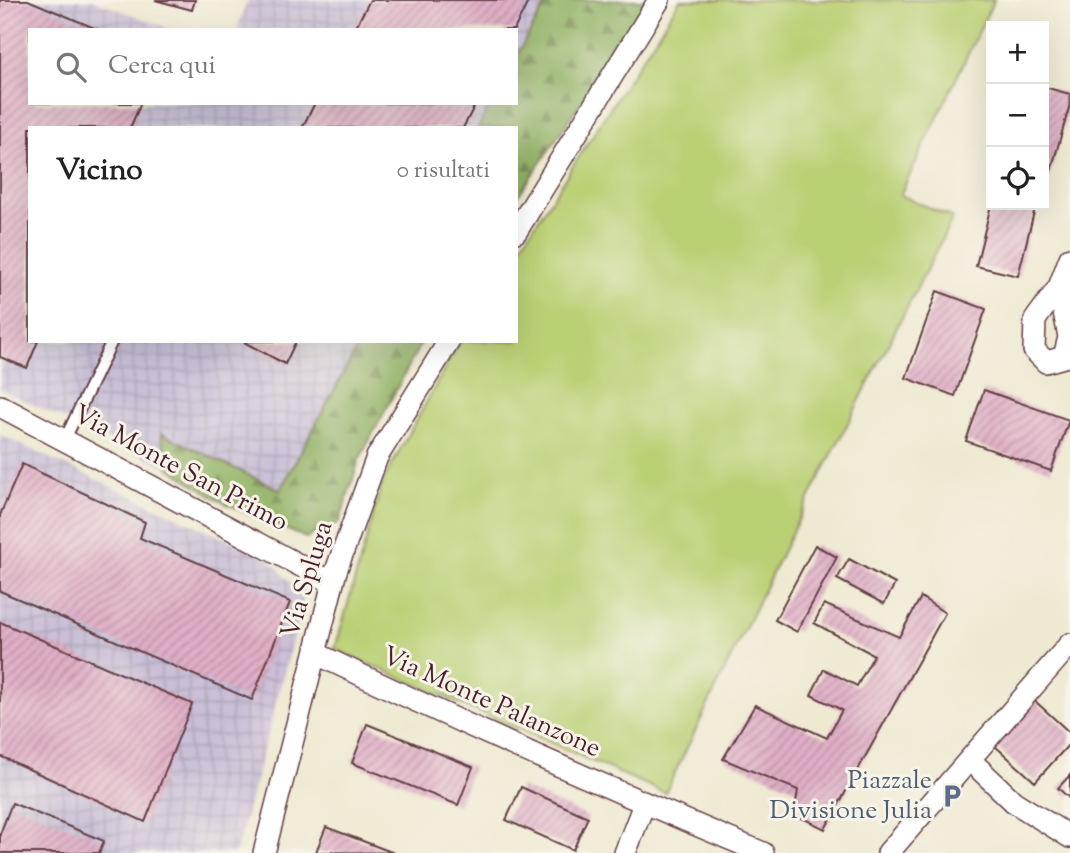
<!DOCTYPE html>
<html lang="it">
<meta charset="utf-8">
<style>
:root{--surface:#fff;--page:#f2f2f2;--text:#222;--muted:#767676;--line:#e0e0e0}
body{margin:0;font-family:"Sorts Mill Goudy",serif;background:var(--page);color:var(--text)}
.controls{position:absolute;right:21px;top:21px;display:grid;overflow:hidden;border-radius:0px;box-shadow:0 7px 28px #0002}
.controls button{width:63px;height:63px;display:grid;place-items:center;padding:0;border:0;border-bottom:2px solid var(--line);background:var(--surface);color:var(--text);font:35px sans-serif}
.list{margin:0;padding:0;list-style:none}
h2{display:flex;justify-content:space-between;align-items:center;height:91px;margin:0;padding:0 28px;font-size:30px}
h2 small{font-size:23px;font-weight:400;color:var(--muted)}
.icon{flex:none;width:38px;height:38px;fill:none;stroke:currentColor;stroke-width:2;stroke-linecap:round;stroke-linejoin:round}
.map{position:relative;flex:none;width:1070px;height:853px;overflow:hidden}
.search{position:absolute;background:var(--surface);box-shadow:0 7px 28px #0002;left:28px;top:28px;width:490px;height:77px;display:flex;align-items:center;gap:18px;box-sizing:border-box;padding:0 24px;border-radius:0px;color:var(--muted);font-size:26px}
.panel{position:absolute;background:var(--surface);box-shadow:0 7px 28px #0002;left:28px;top:126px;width:490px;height:217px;border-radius:0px}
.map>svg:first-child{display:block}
.industrial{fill:url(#industrial-grid)}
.green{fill:#bad075;stroke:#827850;stroke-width:2}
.forest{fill:url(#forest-firs);stroke:#6e6848;stroke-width:2}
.building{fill:url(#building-hatch)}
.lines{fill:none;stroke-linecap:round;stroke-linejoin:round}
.service-casing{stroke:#633d44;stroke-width:14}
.minor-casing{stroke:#633d44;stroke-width:24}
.service{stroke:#fff;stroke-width:10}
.minor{stroke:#fff;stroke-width:21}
.labels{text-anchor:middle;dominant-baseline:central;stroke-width:6;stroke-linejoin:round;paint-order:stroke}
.street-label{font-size:26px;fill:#4a1f2b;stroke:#f7f3e8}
.service-label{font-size:26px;fill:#4e5e75;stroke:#f7f3e8;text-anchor:end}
</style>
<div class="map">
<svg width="1070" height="853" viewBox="0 0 1070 853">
<defs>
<pattern id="industrial-grid" width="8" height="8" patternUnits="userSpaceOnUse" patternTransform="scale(1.75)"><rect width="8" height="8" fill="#c9bfd7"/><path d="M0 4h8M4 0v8" fill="none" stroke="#aea4b9"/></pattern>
<pattern id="forest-firs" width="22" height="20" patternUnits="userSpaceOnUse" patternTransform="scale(1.75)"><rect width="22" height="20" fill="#93b266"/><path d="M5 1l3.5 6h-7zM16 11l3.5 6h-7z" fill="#7a9054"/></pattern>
<pattern id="building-hatch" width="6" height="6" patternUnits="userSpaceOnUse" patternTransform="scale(1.75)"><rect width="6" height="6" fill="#e0afc6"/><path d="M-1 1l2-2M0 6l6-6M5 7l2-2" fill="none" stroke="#b88ea1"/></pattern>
</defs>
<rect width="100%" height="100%" fill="#f7f3e8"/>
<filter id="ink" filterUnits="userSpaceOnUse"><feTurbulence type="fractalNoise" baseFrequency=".0143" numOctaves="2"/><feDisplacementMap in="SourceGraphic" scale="14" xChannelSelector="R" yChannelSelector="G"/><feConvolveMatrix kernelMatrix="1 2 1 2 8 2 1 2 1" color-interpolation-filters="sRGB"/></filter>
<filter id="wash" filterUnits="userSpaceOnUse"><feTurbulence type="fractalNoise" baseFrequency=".00686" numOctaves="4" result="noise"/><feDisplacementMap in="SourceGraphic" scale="28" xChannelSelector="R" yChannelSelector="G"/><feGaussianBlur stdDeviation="1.57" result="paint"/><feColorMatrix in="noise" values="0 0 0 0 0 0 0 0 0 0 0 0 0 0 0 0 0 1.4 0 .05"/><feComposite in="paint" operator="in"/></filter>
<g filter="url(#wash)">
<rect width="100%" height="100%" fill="#eee9d0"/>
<path class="industrial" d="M 0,0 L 93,0 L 173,30 L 30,30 L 30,103 L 491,103 L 478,128 L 30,128 L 30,341 L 361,341 L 280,490 L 162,434 L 169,468 L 0,389 Z
M 248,0 L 548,0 L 516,57 L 516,30 L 236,30 Z
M 0,435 L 269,559 L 304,597 L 236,853 L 0,853 Z"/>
<path class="green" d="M 680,0 L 994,0 L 900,195 L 953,218 L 793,530 L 665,793 L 335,649 L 383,481 L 460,341 L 516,341 L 516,254 Z"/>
<path class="forest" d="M 548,0 L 649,0 L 516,199 L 516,128 L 478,128 L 491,103 L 516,103 L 516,57 Z
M 361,341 L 422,341 L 359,460 L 339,523 L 306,538 L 224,503 L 169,468 L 161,433 L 280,490 Z"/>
<g id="blocks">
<path class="building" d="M 0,0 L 28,0 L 99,30 L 30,30 L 30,103 L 141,103 L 130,128 L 30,128 L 30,341 L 38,341 L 27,368 L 0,357 Z
M 155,0 L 195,0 L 192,10 Z
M 370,0 L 529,0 L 514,30 L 354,30 Z
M 1044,87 L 1070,94 L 1070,104 L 1047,185 L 1044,184 Z
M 315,103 L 476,103 L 463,128 L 302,128 Z
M 991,205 L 1022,205 L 1035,208 L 1018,276 L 976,266 Z
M 937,291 L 986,309 L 955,396 L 906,378 Z
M 242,341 L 296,341 L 285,364 Z
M 984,390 L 1069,420 L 1051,471 L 966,441 Z
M 22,464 L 145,522 L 140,538 L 290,602 L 252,700 L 0,591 L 0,515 Z
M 815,545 L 837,557 L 797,632 L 775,620 Z
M 849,559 L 895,584 L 884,604 L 837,579 Z
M 921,597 L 945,613 L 825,829 L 794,814 L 798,790 L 723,759 L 755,705 L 827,738 L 842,710 L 811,695 L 824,669 L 857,686 L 874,655 L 814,623 L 824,604 L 899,637 Z
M 0,622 L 192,704 L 145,822 L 0,756 Z
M 1035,701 L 1070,733 L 1070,743 L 1035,782 L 995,746 Z
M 367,724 L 473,767 L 458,805 L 352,763 Z
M 1070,775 L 1070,799 L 1058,788 Z
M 521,787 L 588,817 L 573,850 L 506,820 Z
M 12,803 L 104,841 L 99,853 L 0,853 L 0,834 Z
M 326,827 L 394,853 L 316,852 Z"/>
</g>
</g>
<g filter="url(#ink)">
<use href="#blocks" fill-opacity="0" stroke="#633d44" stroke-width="2"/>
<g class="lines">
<g class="service-casing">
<path id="service" d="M 65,439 L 112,341"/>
</g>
<g class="minor-casing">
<path id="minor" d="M 516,232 L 659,0
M 1059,287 L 1069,337 L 1064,357 L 1046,362 L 1034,350 L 1035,320 L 1059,287 L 1070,258
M 0,406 L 333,583
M 315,653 C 462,724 612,790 763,853
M 970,760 L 1014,802 L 1070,837
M 264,853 L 336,571 L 377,457 L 449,341
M 625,853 L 644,804
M 888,853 L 1070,644"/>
</g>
<use href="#service" class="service"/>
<use href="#minor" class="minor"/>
</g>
</g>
<defs>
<g id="parking-bare" transform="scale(1.89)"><path d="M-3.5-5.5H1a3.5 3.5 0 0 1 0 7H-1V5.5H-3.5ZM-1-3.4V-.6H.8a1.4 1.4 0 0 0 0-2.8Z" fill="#5c6f8a" stroke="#f7f3e8" stroke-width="2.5" paint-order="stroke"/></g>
</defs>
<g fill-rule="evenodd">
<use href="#parking-bare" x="952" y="796"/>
</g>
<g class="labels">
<g class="street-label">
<text transform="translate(180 469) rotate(28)">Via Monte San Primo</text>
<text transform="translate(308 580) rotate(-73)">Via Spluga</text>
<text transform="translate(491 703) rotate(24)">Via Monte Palanzone</text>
</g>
<g class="service-label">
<text x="932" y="781">Piazzale<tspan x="932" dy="30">Divisione Julia</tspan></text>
</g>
</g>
</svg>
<div class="controls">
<button>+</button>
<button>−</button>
<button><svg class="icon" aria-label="locate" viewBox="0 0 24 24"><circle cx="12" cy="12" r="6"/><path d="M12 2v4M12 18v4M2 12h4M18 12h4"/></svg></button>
</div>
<div class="search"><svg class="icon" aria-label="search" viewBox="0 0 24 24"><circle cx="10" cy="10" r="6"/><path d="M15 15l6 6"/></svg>Cerca qui</div>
<section class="panel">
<h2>Vicino<small>0 risultati</small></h2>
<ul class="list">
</ul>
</section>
</div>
